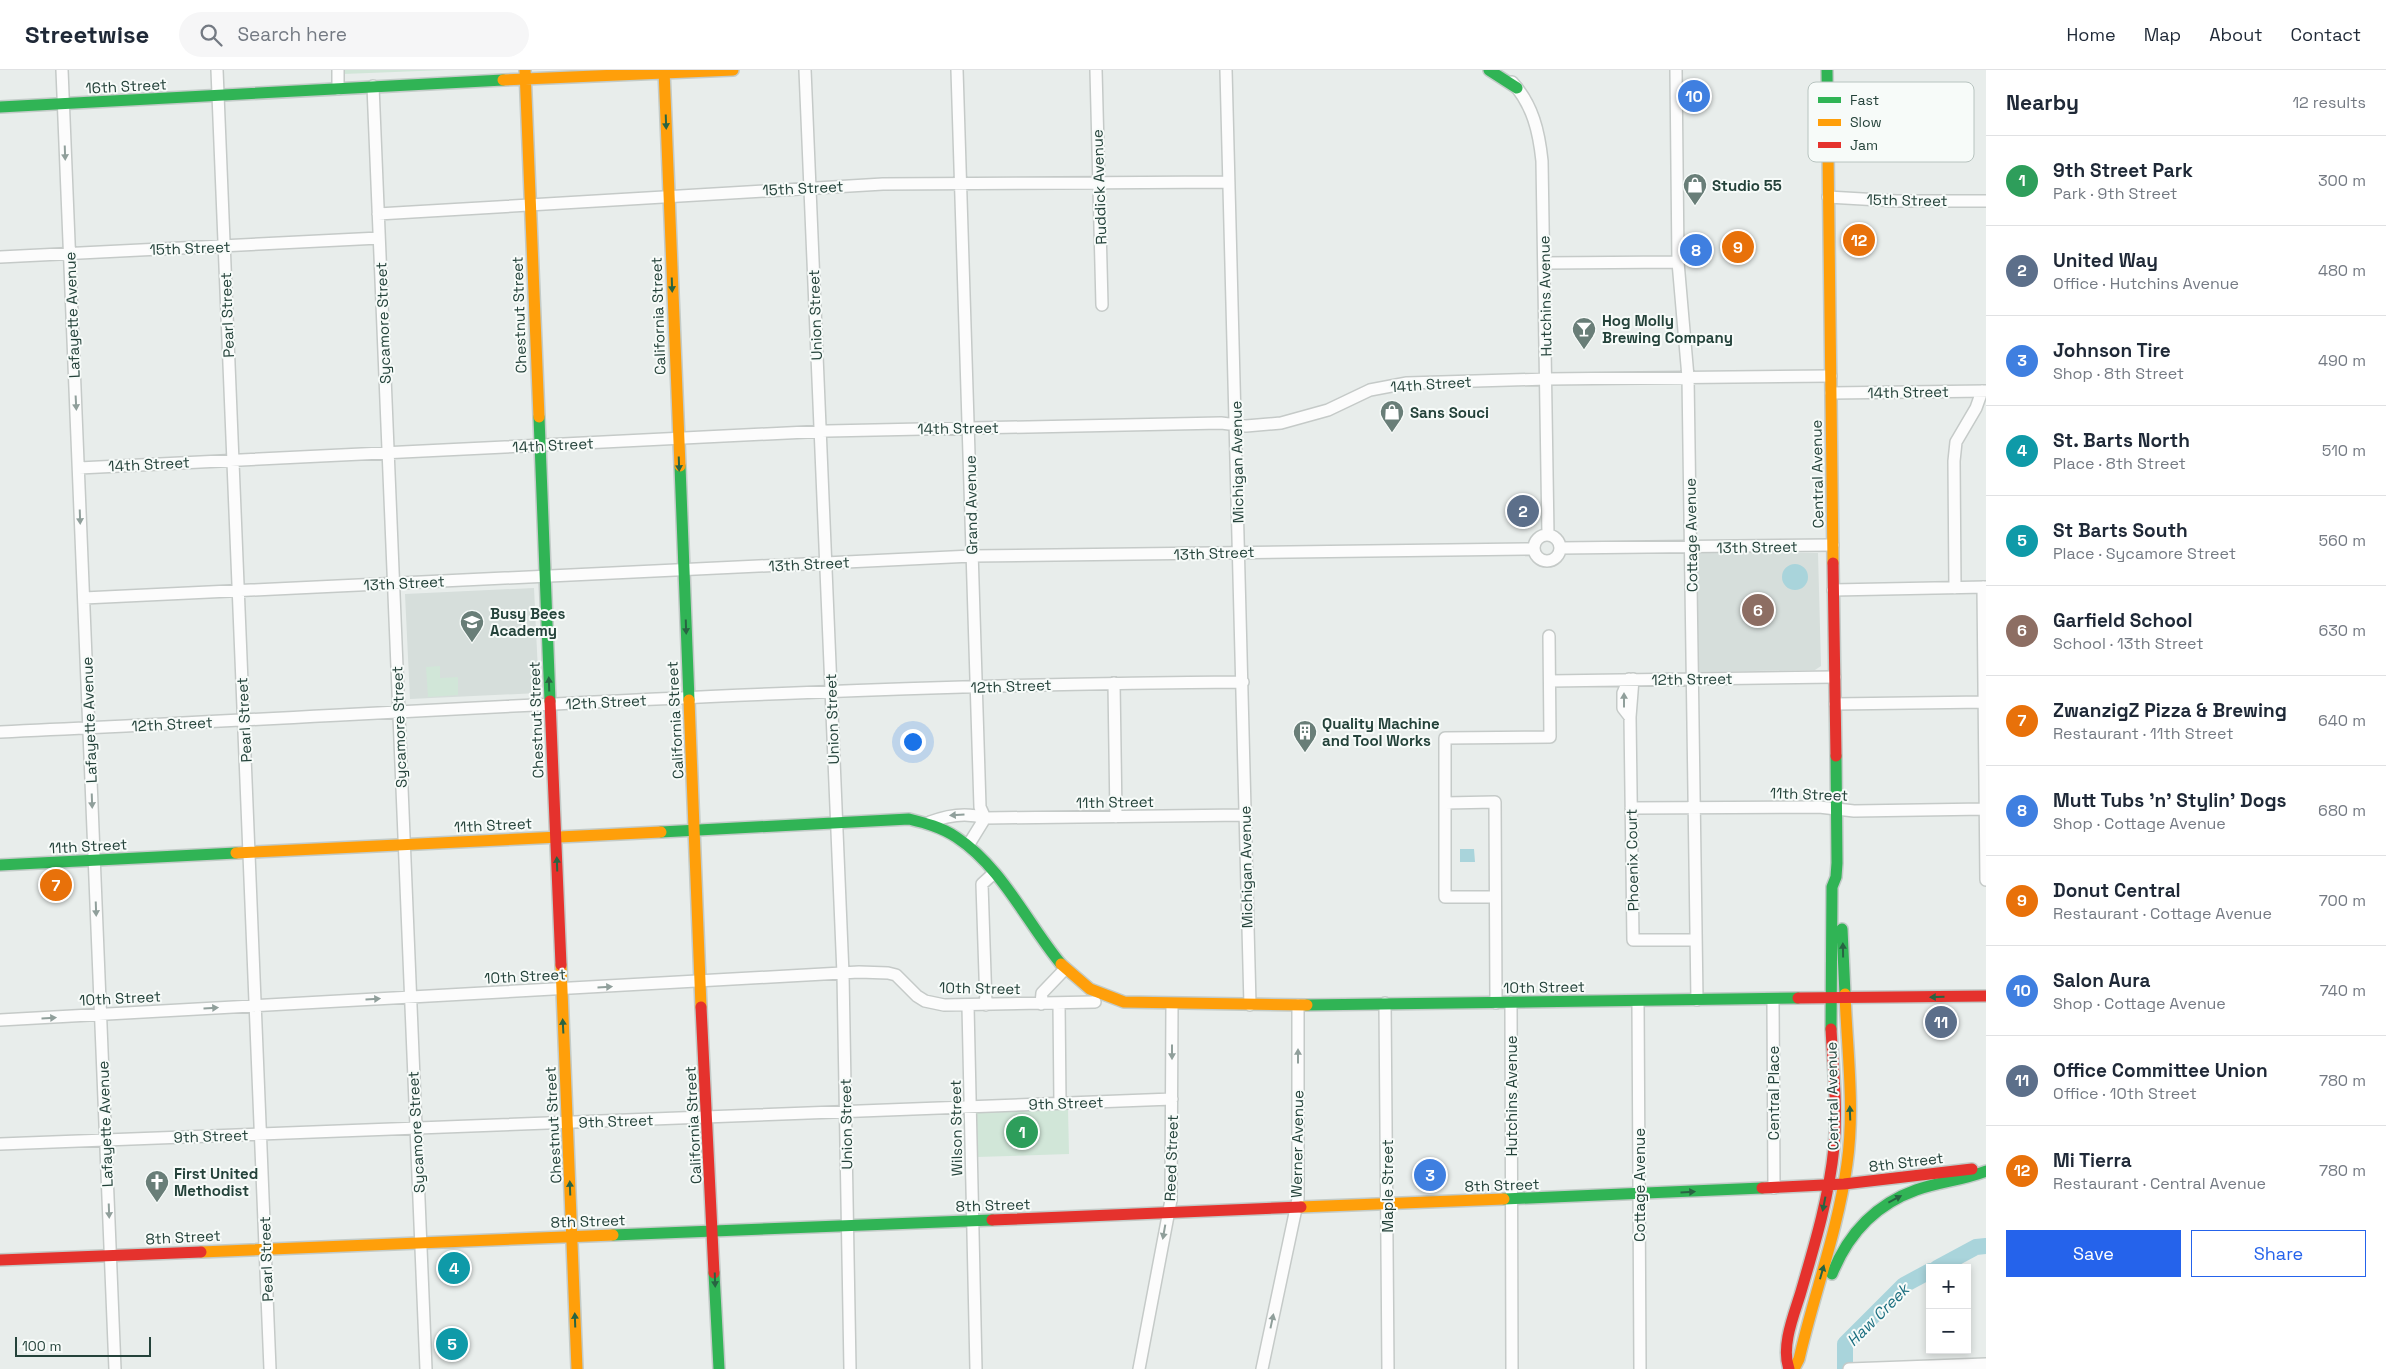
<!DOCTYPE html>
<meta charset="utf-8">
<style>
:root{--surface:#fff;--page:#f6f6f7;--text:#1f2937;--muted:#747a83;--line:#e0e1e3;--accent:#2563eb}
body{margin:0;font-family:"Space Grotesk",sans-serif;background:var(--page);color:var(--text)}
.controls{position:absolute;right:15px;bottom:15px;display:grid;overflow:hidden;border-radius:0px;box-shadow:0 2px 8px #0003}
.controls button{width:45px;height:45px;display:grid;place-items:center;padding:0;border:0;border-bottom:1px solid var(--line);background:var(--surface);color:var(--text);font:25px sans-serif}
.scale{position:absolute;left:15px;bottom:12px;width:136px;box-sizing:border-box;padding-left:5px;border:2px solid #24423a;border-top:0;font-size:14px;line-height:18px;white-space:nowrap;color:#24423a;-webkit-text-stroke:4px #f7fbf9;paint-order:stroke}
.you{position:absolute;left:912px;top:671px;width:18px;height:18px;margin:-12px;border:4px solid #fff;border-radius:50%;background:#1a73e8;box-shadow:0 0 0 8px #1a73e833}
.badge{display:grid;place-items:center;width:32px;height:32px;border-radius:50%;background:var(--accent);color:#fff;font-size:16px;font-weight:700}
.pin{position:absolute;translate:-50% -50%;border:2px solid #fff;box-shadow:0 1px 5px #0006}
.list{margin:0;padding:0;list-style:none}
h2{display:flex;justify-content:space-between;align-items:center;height:65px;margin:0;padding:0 20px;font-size:21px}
h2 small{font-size:16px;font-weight:400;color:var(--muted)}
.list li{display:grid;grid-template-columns:32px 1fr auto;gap:15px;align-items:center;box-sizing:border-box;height:90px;padding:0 20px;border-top:1px solid var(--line)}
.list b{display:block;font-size:19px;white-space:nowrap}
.list p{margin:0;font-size:16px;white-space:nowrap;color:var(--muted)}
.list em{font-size:16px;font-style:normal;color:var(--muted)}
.actions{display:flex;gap:10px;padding:15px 20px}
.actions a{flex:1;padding:11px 0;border:1px solid var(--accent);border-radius:0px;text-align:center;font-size:18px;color:var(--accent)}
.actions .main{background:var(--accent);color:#fff}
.icon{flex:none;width:28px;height:28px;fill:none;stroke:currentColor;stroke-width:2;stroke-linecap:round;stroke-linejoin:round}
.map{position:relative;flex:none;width:1986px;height:1299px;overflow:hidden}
header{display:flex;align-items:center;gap:30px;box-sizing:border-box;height:70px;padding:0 25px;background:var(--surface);border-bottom:1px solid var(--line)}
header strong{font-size:24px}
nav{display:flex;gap:28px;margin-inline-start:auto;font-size:18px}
.search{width:350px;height:45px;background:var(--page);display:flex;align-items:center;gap:12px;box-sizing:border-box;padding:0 18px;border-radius:28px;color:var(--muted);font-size:19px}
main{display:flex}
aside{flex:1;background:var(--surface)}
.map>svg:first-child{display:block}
.built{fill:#d6dedb}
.green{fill:#d1e6d8}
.water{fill:#a9d4db}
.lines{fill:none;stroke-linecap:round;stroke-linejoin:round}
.river{stroke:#a9d4db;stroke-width:16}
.street-casing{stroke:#c5cac8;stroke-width:14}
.fast-casing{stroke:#c3cbc8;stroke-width:14}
.slow-casing{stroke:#c3cbc8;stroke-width:14}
.jam-casing{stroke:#c3cbc8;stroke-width:14}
.street{stroke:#fcfcfc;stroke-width:11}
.fast{stroke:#30b455;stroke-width:11}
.slow{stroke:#ff9f0a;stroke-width:11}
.jam{stroke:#e5322d;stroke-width:11}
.oneway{fill:#286442}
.oneway2{fill:#909f9b}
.labels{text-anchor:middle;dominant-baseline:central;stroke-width:4;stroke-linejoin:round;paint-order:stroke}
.street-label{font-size:15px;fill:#24423a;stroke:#f7fbf9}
.poi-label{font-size:15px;font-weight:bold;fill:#24423a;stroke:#f7fbf9;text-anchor:start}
.water-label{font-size:16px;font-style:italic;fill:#1c6f80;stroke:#f7fbf9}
.key{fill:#f7fbf9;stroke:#b8c4c0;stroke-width:1}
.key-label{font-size:14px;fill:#24423a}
</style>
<header>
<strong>Streetwise</strong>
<div class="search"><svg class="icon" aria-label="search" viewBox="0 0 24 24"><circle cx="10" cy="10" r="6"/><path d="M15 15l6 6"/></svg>Search here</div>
<nav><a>Home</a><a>Map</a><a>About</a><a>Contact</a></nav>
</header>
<main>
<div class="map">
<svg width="1986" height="1299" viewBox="0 0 1986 1299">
<rect width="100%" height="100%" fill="#e8edeb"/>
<path class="built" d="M 1697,483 L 1818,483 L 1821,596 L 1815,600 L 1698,602 Z
M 534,518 L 539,623 L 410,629 L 405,524 Z"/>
<path class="green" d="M 343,0 L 446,0 L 343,4 Z
M 440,596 L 440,608 L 458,607 L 458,625 L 428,627 L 426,597 Z
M 1068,1038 L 1069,1084 L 977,1087 L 975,1041 Z"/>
<path class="water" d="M1782 507a13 13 0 1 1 26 0a13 13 0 1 1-26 0Z
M 1460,779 L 1474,779 L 1475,792 L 1460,792 Z"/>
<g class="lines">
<path class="river" d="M 1937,1198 L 1976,1177 L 1986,1176
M 1845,1299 L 1845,1274 L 1904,1215 L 1930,1201"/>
<g class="street-casing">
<path id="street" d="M 62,0 L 115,1299
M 217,0 L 270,1299
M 338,0 L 338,19
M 805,0 L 843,904 L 850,1299
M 957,0 L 980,737 L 985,748
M 1096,0 L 1102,235
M 1226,0 L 1250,935
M 1676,0 L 1678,192 L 1688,307 L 1697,930
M 1512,12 C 1533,35 1539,62 1542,91 L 1548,465
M 373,16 L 426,1299
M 1828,127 L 1897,131 L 1986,131
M 378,144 L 883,114 L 1229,112
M 0,187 L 379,168
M 1545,193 L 1678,192
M 1831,323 L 1986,321
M 79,398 L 827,361 L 1221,353 L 1246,356 L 1281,353 L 1328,340 L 1370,320 L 1407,313 L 1547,309 L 1831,306
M1534 478a13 13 0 1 1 26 0a13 13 0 1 1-26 0Z
M 1560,478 L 1833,475
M 1983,517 L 1986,810
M 1955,518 L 1954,391 L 1956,372 L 1976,338 L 1982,321
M 1833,520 L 1986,517
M 84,528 L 972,486 L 1534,479
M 1629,609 L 1623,623 L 1623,638 L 1630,647 L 1633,609
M 1550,611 L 1835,607
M 1114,613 L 1116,747
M 1835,634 L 1986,632
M 1630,647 L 1633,870 L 1696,870
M 0,662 C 414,643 828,614 1243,612
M 1445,733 L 1445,668 L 1550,667 L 1549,566
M 1631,738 L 1819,737 L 1854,741 L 1986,739
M 930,752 C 948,745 966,742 985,748
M 969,774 L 985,748 L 1245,745
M 1495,827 L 1445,827 L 1445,733 L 1495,732 L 1496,933
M 1773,929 L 1774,1118
M 1638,931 L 1640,1299
M 1511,932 L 1512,1299
M 1059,933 L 1060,1033
M 1385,933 L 1388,1299
M 1041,934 L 1042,923 L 1065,899
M 986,935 L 982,814 L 994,803
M 968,936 L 976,1299
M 0,950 L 859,902 L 888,903 L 896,905 L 917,926 L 925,931 L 944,935 L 1095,932
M 0,1074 L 1172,1029
M 1139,1299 L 1171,1130 L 1172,934
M 1262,1299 L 1298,1129 L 1298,935
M 1849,1299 L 1986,1294"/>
</g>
<g class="fast-casing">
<path id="fast" d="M 1489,0 L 1517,18
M 1827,0 L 1828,81
M 0,37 L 503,10
M 539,347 L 550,631
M 680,396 L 689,630
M 661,762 L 909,749 C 925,753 941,757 956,767 C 1002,797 1027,853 1061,894
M 0,795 L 236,783
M 1842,859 L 1845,924
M 1307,935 L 1798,928
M 1831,959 L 1832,817 L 1836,807 L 1837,793 L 1836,686
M 1504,1129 L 1762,1118
M 613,1165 L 992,1150
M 714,1203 L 719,1299
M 1832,1204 C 1848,1164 1874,1135 1916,1120 C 1939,1112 1963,1110 1986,1101"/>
</g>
<g class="slow-casing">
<path id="slow" d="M 525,0 L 539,347
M 664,0 L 680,396
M 503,10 L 733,0
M 1828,81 L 1833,493
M 689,630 L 701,937
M 236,783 L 661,762
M 1061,894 L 1090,919 L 1124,932 L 1307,935
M 561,895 L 577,1299
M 1301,1137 L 1504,1129
M 201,1182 L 613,1165
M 1794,1299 L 1799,1289 C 1814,1224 1838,1160 1847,1094 C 1855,1038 1847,980 1845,924"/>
</g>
<g class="jam-casing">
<path id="jam" d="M 1833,493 L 1836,686
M 550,631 L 561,895
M 1798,928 L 1986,926
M 701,937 L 714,1203
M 1762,1118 L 1844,1114 L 1972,1099
M 992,1150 L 1301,1137
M 0,1190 L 201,1182
M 1789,1299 C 1781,1277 1793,1247 1800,1225 C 1814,1177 1829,1128 1834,1077 C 1838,1038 1833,998 1831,959"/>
</g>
<use href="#street" class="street"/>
<use href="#fast" class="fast"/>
<use href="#slow" class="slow"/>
<use href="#jam" class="jam"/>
</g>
<defs><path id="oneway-solid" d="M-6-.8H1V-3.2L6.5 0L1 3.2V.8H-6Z" transform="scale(1.25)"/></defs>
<g class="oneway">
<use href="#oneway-solid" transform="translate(666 52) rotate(88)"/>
<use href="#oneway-solid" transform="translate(672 215) rotate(88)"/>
<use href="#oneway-solid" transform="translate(679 394) rotate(88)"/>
<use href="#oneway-solid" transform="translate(686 557) rotate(88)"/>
<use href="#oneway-solid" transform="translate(549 614) rotate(-92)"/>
<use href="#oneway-solid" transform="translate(557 794) rotate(-92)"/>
<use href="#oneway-solid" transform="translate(1843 880) rotate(-91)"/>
<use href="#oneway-solid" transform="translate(1937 927) rotate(179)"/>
<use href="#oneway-solid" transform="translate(563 956) rotate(-93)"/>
<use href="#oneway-solid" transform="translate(1850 1043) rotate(-92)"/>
<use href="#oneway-solid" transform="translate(570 1118) rotate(-92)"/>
<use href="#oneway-solid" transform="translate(1688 1122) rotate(-3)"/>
<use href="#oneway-solid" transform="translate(1895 1129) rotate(-28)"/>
<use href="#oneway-solid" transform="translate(1824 1134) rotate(101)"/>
<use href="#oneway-solid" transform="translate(1822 1202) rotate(-74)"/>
<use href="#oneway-solid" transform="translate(715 1210) rotate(88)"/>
<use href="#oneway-solid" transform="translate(575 1250) rotate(-92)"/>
</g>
<g class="oneway2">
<use href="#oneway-solid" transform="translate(65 83) rotate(88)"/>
<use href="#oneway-solid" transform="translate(76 333) rotate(87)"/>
<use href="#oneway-solid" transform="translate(80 447) rotate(88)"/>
<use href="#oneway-solid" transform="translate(1624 630) rotate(-90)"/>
<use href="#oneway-solid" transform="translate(92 731) rotate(88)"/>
<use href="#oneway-solid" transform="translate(957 745) rotate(176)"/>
<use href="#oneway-solid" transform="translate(96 839) rotate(88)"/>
<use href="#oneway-solid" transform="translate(605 917) rotate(-3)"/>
<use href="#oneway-solid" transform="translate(373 929) rotate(-3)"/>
<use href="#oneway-solid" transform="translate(211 938) rotate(-3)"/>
<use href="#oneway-solid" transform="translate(49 948) rotate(-3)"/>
<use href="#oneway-solid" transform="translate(1172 982) rotate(90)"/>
<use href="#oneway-solid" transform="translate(1298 986) rotate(-90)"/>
<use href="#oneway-solid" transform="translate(109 1141) rotate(88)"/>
<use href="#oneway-solid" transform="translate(1164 1162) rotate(100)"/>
<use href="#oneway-solid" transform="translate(1272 1251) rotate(-78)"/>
</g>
<defs>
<g id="shop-pin" transform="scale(1.25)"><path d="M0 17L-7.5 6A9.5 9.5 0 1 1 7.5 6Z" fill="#697e78" stroke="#f7fbf9"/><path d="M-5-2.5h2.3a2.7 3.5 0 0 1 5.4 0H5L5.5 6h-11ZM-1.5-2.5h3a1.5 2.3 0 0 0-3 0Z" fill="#fff"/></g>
<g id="bar-pin" transform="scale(1.25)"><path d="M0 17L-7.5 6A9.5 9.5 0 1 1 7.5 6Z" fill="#697e78" stroke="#f7fbf9"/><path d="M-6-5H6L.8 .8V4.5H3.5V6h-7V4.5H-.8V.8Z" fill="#fff"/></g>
<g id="school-pin" transform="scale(1.25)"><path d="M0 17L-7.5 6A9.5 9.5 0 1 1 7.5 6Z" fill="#697e78" stroke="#f7fbf9"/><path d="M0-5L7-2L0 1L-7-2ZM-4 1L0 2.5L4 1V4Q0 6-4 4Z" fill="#fff"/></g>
<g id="building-pin" transform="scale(1.25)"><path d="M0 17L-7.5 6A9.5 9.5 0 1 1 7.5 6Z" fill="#697e78" stroke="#f7fbf9"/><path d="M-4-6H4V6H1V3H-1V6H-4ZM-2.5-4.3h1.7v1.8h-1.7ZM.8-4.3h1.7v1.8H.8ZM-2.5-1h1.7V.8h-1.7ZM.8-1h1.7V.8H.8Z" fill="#fff"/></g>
<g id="church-pin" transform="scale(1.25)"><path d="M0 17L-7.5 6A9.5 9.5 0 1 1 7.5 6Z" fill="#697e78" stroke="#f7fbf9"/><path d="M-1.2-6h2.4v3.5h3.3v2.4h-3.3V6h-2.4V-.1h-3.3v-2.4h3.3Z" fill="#fff"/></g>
</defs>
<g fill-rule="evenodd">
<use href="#shop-pin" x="1695" y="115"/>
<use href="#bar-pin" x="1584" y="259"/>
<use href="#shop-pin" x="1392" y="342"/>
<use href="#school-pin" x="472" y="552"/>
<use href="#building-pin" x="1305" y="662"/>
<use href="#church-pin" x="157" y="1112"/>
</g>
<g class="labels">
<g class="street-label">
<text transform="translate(126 16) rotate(-3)">16th Street</text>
<text transform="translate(1099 117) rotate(-92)">Ruddick Avenue</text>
<text transform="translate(803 118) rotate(-3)">15th Street</text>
<text transform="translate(1907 130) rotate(1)">15th Street</text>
<text transform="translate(190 178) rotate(-2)">15th Street</text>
<text transform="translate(1545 226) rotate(-91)">Hutchins Avenue</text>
<text transform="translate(72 245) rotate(-92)">Lafayette Avenue</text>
<text transform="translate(227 245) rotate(-92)">Pearl Street</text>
<text transform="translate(519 245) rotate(-92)">Chestnut Street</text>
<text transform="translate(815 245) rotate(-92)">Union Street</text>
<text transform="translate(658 246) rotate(-92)">California Street</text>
<text transform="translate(383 253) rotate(-92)">Sycamore Street</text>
<text transform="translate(1431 314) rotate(-4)">14th Street</text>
<text transform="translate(1908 322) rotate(-1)">14th Street</text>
<text transform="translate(958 358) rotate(-1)">14th Street</text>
<text transform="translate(553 375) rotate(-3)">14th Street</text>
<text transform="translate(1237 392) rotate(-91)">Michigan Avenue</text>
<text transform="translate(149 394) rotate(-3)">14th Street</text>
<text transform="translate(1817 404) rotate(-91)">Central Avenue</text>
<text transform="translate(971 435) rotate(-91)">Grand Avenue</text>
<text transform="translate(1691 465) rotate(-91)">Cottage Avenue</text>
<text transform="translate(1757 477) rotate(-1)">13th Street</text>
<text transform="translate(1214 483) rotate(-2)">13th Street</text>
<text transform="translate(809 494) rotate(-3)">13th Street</text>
<text transform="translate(404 513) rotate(-3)">13th Street</text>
<text transform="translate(1692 609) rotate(-1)">12th Street</text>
<text transform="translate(1011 616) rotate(-2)">12th Street</text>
<text transform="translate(606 632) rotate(-3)">12th Street</text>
<text transform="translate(832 649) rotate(-92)">Union Street</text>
<text transform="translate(89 650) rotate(-92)">Lafayette Avenue</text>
<text transform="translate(244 650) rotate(-93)">Pearl Street</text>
<text transform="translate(536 650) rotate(-92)">Chestnut Street</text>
<text transform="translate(675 650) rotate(-93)">California Street</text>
<text transform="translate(172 654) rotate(-3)">12th Street</text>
<text transform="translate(399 657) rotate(-92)">Sycamore Street</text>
<text transform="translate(1809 724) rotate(2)">11th Street</text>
<text transform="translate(1115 732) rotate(-1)">11th Street</text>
<text transform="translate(493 755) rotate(-3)">11th Street</text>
<text transform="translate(88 776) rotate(-3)">11th Street</text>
<text transform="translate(1632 790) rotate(-91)">Phoenix Court</text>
<text transform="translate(1246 797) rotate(-91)">Michigan Avenue</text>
<text transform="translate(525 906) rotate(-3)">10th Street</text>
<text transform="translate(1544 917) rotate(-1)">10th Street</text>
<text transform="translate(980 918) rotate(1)">10th Street</text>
<text transform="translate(120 928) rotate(-3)">10th Street</text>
<text transform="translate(1773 1023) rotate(-90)">Central Place</text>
<text transform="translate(1511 1026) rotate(-90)">Hutchins Avenue</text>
<text transform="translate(1832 1026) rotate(-91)">Central Avenue</text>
<text transform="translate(1066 1033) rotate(-2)">9th Street</text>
<text transform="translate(616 1051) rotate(-2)">9th Street</text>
<text transform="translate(105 1054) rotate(-92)">Lafayette Avenue</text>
<text transform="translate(846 1054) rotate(-91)">Union Street</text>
<text transform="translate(553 1055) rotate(-93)">Chestnut Street</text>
<text transform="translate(693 1055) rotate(-93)">California Street</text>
<text transform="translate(956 1058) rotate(-91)">Wilson Street</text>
<text transform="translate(416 1062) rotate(-93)">Sycamore Street</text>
<text transform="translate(211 1066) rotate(-2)">9th Street</text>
<text transform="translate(1297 1074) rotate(-89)">Werner Avenue</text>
<text transform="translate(1171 1088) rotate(-88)">Reed Street</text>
<text transform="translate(1906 1092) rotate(-7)">8th Street</text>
<text transform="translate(1502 1115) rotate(-2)">8th Street</text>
<text transform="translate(1639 1115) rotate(-90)">Cottage Avenue</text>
<text transform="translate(1387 1116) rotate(-90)">Maple Street</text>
<text transform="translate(993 1135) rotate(-2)">8th Street</text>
<text transform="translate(588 1151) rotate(-2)">8th Street</text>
<text transform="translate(183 1167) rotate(-3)">8th Street</text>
<text transform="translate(266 1189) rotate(-92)">Pearl Street</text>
</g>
<g class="poi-label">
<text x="1712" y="115">Studio 55</text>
<text x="1602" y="250">Hog Molly<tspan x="1602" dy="17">Brewing Company</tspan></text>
<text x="1410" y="342">Sans Souci</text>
<text x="490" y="543">Busy Bees<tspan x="490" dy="17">Academy</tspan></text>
<text x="1322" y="653">Quality Machine<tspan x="1322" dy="17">and Tool Works</tspan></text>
<text x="174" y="1103">First United<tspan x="174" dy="17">Methodist</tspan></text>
</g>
<g class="water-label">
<text transform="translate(1878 1245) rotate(-45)">Haw Creek</text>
</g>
</g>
<rect x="1808" y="12" width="166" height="80" rx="8" class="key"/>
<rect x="1818" y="27" width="23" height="6" fill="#30b455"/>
<rect x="1818" y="49" width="23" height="7" fill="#ff9f0a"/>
<rect x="1818" y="72" width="23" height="6" fill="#e5322d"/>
<g class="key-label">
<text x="1850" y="35">Fast</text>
<text x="1850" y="57">Slow</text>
<text x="1850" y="80">Jam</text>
</g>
</svg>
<div class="controls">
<button>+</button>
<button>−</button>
</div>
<div class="scale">100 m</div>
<div class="you"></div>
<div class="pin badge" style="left:1022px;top:1062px;background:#2e9e5b">1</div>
<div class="pin badge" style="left:1523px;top:441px;background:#5c6f8a">2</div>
<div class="pin badge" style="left:1430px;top:1105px;background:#3f7fe0">3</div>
<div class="pin badge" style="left:454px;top:1198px;background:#0f9aa8">4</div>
<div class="pin badge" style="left:452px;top:1274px;background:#0f9aa8">5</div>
<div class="pin badge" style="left:1758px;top:540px;background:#8d6e63">6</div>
<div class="pin badge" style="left:56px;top:815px;background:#e8710a">7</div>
<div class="pin badge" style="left:1696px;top:180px;background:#3f7fe0">8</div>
<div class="pin badge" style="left:1738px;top:177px;background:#e8710a">9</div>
<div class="pin badge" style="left:1694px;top:26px;background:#3f7fe0">10</div>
<div class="pin badge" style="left:1941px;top:952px;background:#5c6f8a">11</div>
<div class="pin badge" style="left:1859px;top:170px;background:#e8710a">12</div>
</div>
<aside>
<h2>Nearby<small>12 results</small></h2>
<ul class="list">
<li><span class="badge" style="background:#2e9e5b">1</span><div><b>9th Street Park</b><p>Park · 9th Street</p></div><em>300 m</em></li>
<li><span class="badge" style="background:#5c6f8a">2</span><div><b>United Way</b><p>Office · Hutchins Avenue</p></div><em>480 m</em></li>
<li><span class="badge" style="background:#3f7fe0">3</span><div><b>Johnson Tire</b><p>Shop · 8th Street</p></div><em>490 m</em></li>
<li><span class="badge" style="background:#0f9aa8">4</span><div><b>St. Barts North</b><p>Place · 8th Street</p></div><em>510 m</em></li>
<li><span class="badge" style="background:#0f9aa8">5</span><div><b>St Barts South</b><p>Place · Sycamore Street</p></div><em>560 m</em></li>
<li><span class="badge" style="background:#8d6e63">6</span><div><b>Garfield School</b><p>School · 13th Street</p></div><em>630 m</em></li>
<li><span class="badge" style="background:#e8710a">7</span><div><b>ZwanzigZ Pizza &amp; Brewing</b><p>Restaurant · 11th Street</p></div><em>640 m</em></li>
<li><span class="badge" style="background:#3f7fe0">8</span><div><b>Mutt Tubs 'n' Stylin' Dogs</b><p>Shop · Cottage Avenue</p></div><em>680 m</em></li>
<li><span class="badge" style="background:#e8710a">9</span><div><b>Donut Central</b><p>Restaurant · Cottage Avenue</p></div><em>700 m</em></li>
<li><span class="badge" style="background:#3f7fe0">10</span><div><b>Salon Aura</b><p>Shop · Cottage Avenue</p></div><em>740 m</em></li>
<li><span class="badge" style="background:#5c6f8a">11</span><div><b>Office Committee Union</b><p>Office · 10th Street</p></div><em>780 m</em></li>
<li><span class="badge" style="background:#e8710a">12</span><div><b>Mi Tierra</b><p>Restaurant · Central Avenue</p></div><em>780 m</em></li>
</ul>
<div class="actions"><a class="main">Save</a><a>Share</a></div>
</aside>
</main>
